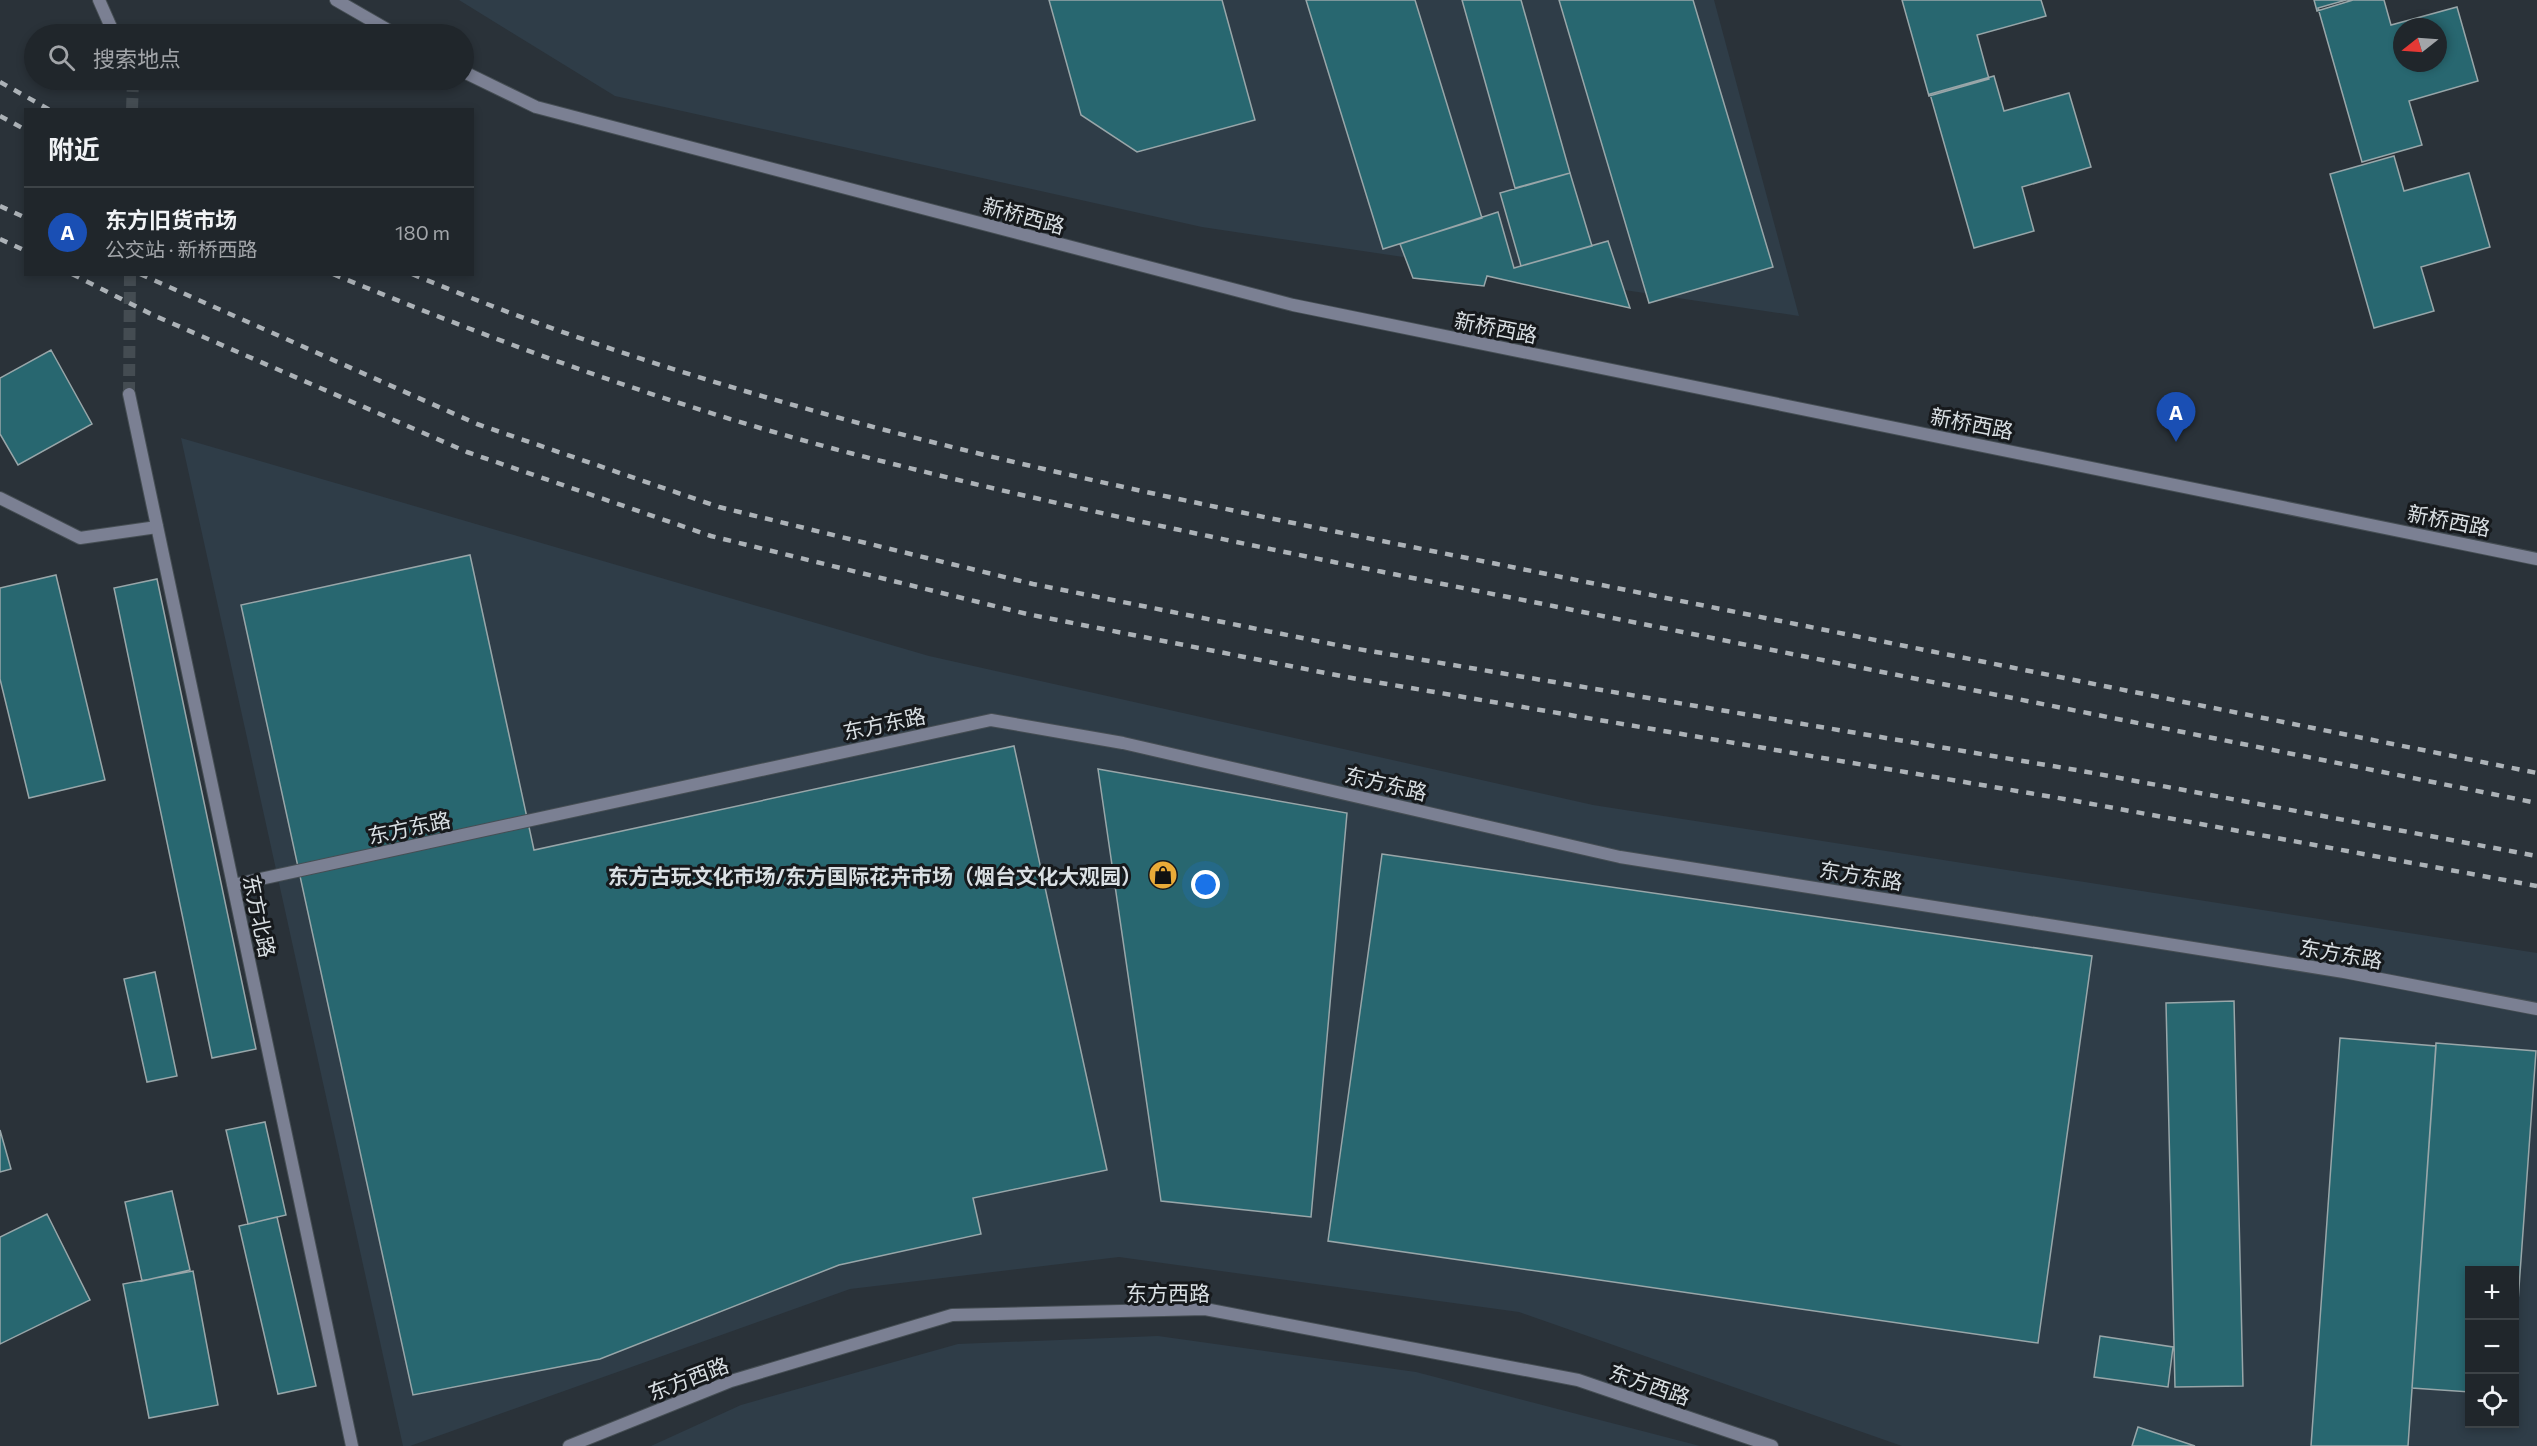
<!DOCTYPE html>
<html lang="zh">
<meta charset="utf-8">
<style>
:root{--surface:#20262b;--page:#2d3237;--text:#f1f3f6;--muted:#a2a5a9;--line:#3d4347;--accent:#e9ab38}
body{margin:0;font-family:Commissioner,"Noto Sans SC",sans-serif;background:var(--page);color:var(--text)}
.controls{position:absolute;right:18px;bottom:18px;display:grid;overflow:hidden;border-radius:0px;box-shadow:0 3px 9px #0003}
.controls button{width:54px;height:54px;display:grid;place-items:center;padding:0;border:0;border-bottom:2px solid var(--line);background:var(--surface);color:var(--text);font:30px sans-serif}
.compass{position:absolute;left:2393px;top:18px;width:54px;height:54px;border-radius:50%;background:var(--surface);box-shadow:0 3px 9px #0003;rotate:253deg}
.you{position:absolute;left:1206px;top:885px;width:21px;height:21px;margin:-15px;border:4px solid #fff;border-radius:50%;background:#1a73e8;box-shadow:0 0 0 9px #1a73e833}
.badge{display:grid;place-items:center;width:39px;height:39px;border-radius:50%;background:var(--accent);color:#fff;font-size:20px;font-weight:700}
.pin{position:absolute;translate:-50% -50px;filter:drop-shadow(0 2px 3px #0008)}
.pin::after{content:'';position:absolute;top:32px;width:21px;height:18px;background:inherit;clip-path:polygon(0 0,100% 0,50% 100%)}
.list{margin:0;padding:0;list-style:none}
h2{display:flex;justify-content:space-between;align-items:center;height:78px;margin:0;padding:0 24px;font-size:26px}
h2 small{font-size:20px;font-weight:400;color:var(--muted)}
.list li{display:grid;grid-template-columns:39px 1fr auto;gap:18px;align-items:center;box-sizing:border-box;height:90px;padding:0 24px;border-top:2px solid var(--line)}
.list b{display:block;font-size:22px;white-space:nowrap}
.list p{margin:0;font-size:20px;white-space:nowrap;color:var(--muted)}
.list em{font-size:20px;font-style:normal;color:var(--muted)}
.icon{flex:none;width:33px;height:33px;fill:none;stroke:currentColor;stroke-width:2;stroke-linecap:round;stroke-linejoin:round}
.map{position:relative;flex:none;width:2537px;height:1446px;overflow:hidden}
.search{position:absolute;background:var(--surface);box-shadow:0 3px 9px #0003;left:24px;top:24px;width:450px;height:66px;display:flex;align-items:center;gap:15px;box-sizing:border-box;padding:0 21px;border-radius:33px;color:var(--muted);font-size:22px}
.panel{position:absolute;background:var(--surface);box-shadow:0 3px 9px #0003;left:24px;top:108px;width:450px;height:168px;border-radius:0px}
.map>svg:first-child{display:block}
.built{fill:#2f3d48;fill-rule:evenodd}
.building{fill:#286770;stroke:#98a6a9;stroke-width:1.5;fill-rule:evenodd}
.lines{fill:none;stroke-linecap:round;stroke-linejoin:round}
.minor-tunnel{stroke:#444c52;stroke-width:12;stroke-dasharray:12 6;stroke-linecap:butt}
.service-casing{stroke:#464e54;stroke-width:14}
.minor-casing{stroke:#464e54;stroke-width:14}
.tertiary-casing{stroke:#464e54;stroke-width:14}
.service{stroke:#7b8093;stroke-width:12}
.minor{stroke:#7b8093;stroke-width:12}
.tertiary{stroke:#7b8093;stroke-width:12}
.rail{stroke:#acb2b7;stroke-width:4.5;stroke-dasharray:8 8;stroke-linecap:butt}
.labels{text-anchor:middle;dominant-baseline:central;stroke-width:6;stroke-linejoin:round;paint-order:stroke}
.street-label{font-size:21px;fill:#d9dfe3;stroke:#16191c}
.poi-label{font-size:21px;font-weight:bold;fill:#d9dfe3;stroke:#16191c;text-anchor:end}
</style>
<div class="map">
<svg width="2537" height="1446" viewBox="0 0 2537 1446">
<rect width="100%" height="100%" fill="#2a3239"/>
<path class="built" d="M 459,0 L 1714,0 L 1799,316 L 1202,227 L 615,96 Z
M 181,438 L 929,656 L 1593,805 L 2537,953 L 2537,1446 L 1902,1446 L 1519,1312 L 1119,1257 L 850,1289 L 410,1446 L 403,1446 ZM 2470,1270 L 2514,1270 L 2514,1424 L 2470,1424 Z
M 1158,1336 L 1416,1372 L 1700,1446 L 651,1446 L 741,1405 L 958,1344 Z"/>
<path class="building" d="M 1049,0 L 1222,0 L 1255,120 L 1137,152 L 1081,115 Z
M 1306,0 L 1415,0 L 1482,218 L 1383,249 Z
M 1462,0 L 1521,0 L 1570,173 L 1515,188 Z
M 1559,0 L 1693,0 L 1773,267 L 1649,303 Z
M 1902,0 L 2041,0 L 2046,16 L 1977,35 L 1989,79 L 1929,96 Z
M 2314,0 L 2353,0 L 2317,11 Z
M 2346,0 L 2384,0 L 2391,25 L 2457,7 L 2478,81 L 2409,101 L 2422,145 L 2362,162 L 2318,8 ZM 2402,27 L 2438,27 L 2438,63 L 2402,63 Z
M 1994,76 L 2004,111 L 2069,93 L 2091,167 L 2022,187 L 2034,231 L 1974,248 L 1930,94 Z
M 2394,156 L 2404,191 L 2469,173 L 2490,247 L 2421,267 L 2434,311 L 2374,328 L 2330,174 Z
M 1570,173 L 1592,246 L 1521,266 L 1500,193 Z
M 1498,212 L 1514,268 L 1608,241 L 1630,308 L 1487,276 L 1484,286 L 1413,278 L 1400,244 Z
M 51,350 L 92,424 L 18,465 L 0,434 L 0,378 Z
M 470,555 L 534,850 L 1014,746 L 1107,1170 L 973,1198 L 981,1234 L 839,1265 L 600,1359 L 413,1395 L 241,605 Z
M 56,575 L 105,780 L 29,798 L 0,679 L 0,588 Z
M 157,579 L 256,1049 L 212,1058 L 114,588 Z
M 1098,769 L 1347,813 L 1311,1217 L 1161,1201 Z
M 1382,854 L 2092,956 L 2038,1343 L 1328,1241 Z
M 155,972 L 177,1076 L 147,1082 L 124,979 Z
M 2234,1001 L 2243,1386 L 2175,1387 L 2166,1003 Z
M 2340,1038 L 2436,1046 L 2408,1446 L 2311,1446 Z
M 2436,1043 L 2536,1051 L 2514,1357 L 2514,1270 L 2470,1270 L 2470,1392 L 2412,1388 Z
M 265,1122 L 286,1215 L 248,1224 L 226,1130 Z
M 0,1130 L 11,1169 L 0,1172 Z
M 172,1191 L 190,1270 L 142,1281 L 125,1202 Z
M 47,1214 L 90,1300 L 0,1344 L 0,1237 Z
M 277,1217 L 316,1386 L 278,1394 L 239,1226 Z
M 193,1271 L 218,1405 L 149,1418 L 123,1284 Z
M 2100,1336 L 2173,1347 L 2168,1387 L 2094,1377 Z
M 2138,1427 L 2195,1446 L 2132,1446 Z"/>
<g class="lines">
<path class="minor-tunnel" d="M 132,110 L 133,80
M 129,394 L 130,274"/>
<g class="service-casing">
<path id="service" d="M 0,498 L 80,538 L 157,527"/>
</g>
<g class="minor-casing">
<path id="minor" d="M 99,0 L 114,34
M 129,394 L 352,1446
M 233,885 L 991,720 L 1123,743 L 1620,857 L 2344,972 L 2537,1009
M 569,1446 L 731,1381 L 952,1315 L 1205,1309 L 1578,1380 L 1772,1446"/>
</g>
<g class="tertiary-casing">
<path id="tertiary" d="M 336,0 L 395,34
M 464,72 L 536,107 L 1293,305 L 2537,559"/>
</g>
<use href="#service" class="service"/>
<use href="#minor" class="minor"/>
<use href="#tertiary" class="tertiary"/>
<path class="rail" d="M 0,82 L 50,110
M 0,116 L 26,130
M 0,206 L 26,218
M 0,239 L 26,251
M 72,274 L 153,315 L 467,452 L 711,536 L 1027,614 L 1346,677 L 2076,801 L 2537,886
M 140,274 L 477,424 L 719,507 L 1033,584 L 1352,648 L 2082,771 L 2537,856
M 333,274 C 502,344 674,407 850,453 C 1082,513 1318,559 1553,606 C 1881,672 2209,737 2537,803
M 412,274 C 757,418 1127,490 1492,563 C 1840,633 2189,703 2537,773"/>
</g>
<defs>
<g id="shop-disc" transform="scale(1.5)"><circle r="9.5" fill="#e9ab38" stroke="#16191c"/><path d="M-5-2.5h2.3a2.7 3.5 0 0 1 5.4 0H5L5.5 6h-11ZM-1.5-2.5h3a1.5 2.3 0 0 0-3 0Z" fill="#111"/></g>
</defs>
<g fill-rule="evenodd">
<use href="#shop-disc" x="1163" y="875"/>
</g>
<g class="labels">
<g class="street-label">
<text transform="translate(1024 215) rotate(15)">新桥西路</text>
<text transform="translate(1496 327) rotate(11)">新桥西路</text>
<text transform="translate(1972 423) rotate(11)">新桥西路</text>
<text transform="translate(2449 520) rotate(11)">新桥西路</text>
<text transform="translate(884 723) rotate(-12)">东方东路</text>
<text transform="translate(1386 783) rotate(13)">东方东路</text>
<text transform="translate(409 827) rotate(-12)">东方东路</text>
<text transform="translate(1861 875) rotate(9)">东方东路</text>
<text transform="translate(260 916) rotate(78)">东方北路</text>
<text transform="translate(2341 953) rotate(10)">东方东路</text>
<text x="1168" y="1292">东方西路</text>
<text transform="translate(688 1378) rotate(-21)">东方西路</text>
<text transform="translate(1650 1384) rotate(19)">东方西路</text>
</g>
<g class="poi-label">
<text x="1142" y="875">东方古玩文化市场/东方国际花卉市场（烟台文化大观园）</text>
</g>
</g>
</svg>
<div class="controls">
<button>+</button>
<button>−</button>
<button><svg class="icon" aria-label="locate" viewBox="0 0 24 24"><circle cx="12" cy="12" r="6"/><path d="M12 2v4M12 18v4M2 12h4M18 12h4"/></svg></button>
</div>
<svg class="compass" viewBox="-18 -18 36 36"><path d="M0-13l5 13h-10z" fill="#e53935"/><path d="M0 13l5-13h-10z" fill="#a2a5a9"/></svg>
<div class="you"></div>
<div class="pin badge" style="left:2176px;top:442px;background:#1a4fb4">A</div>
<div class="search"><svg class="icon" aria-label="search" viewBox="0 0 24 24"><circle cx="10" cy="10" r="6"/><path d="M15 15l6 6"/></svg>搜索地点</div>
<section class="panel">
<h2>附近<small></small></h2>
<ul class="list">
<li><span class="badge" style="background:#1a4fb4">A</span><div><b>东方旧货市场</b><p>公交站 · 新桥西路</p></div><em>180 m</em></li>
</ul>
</section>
</div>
